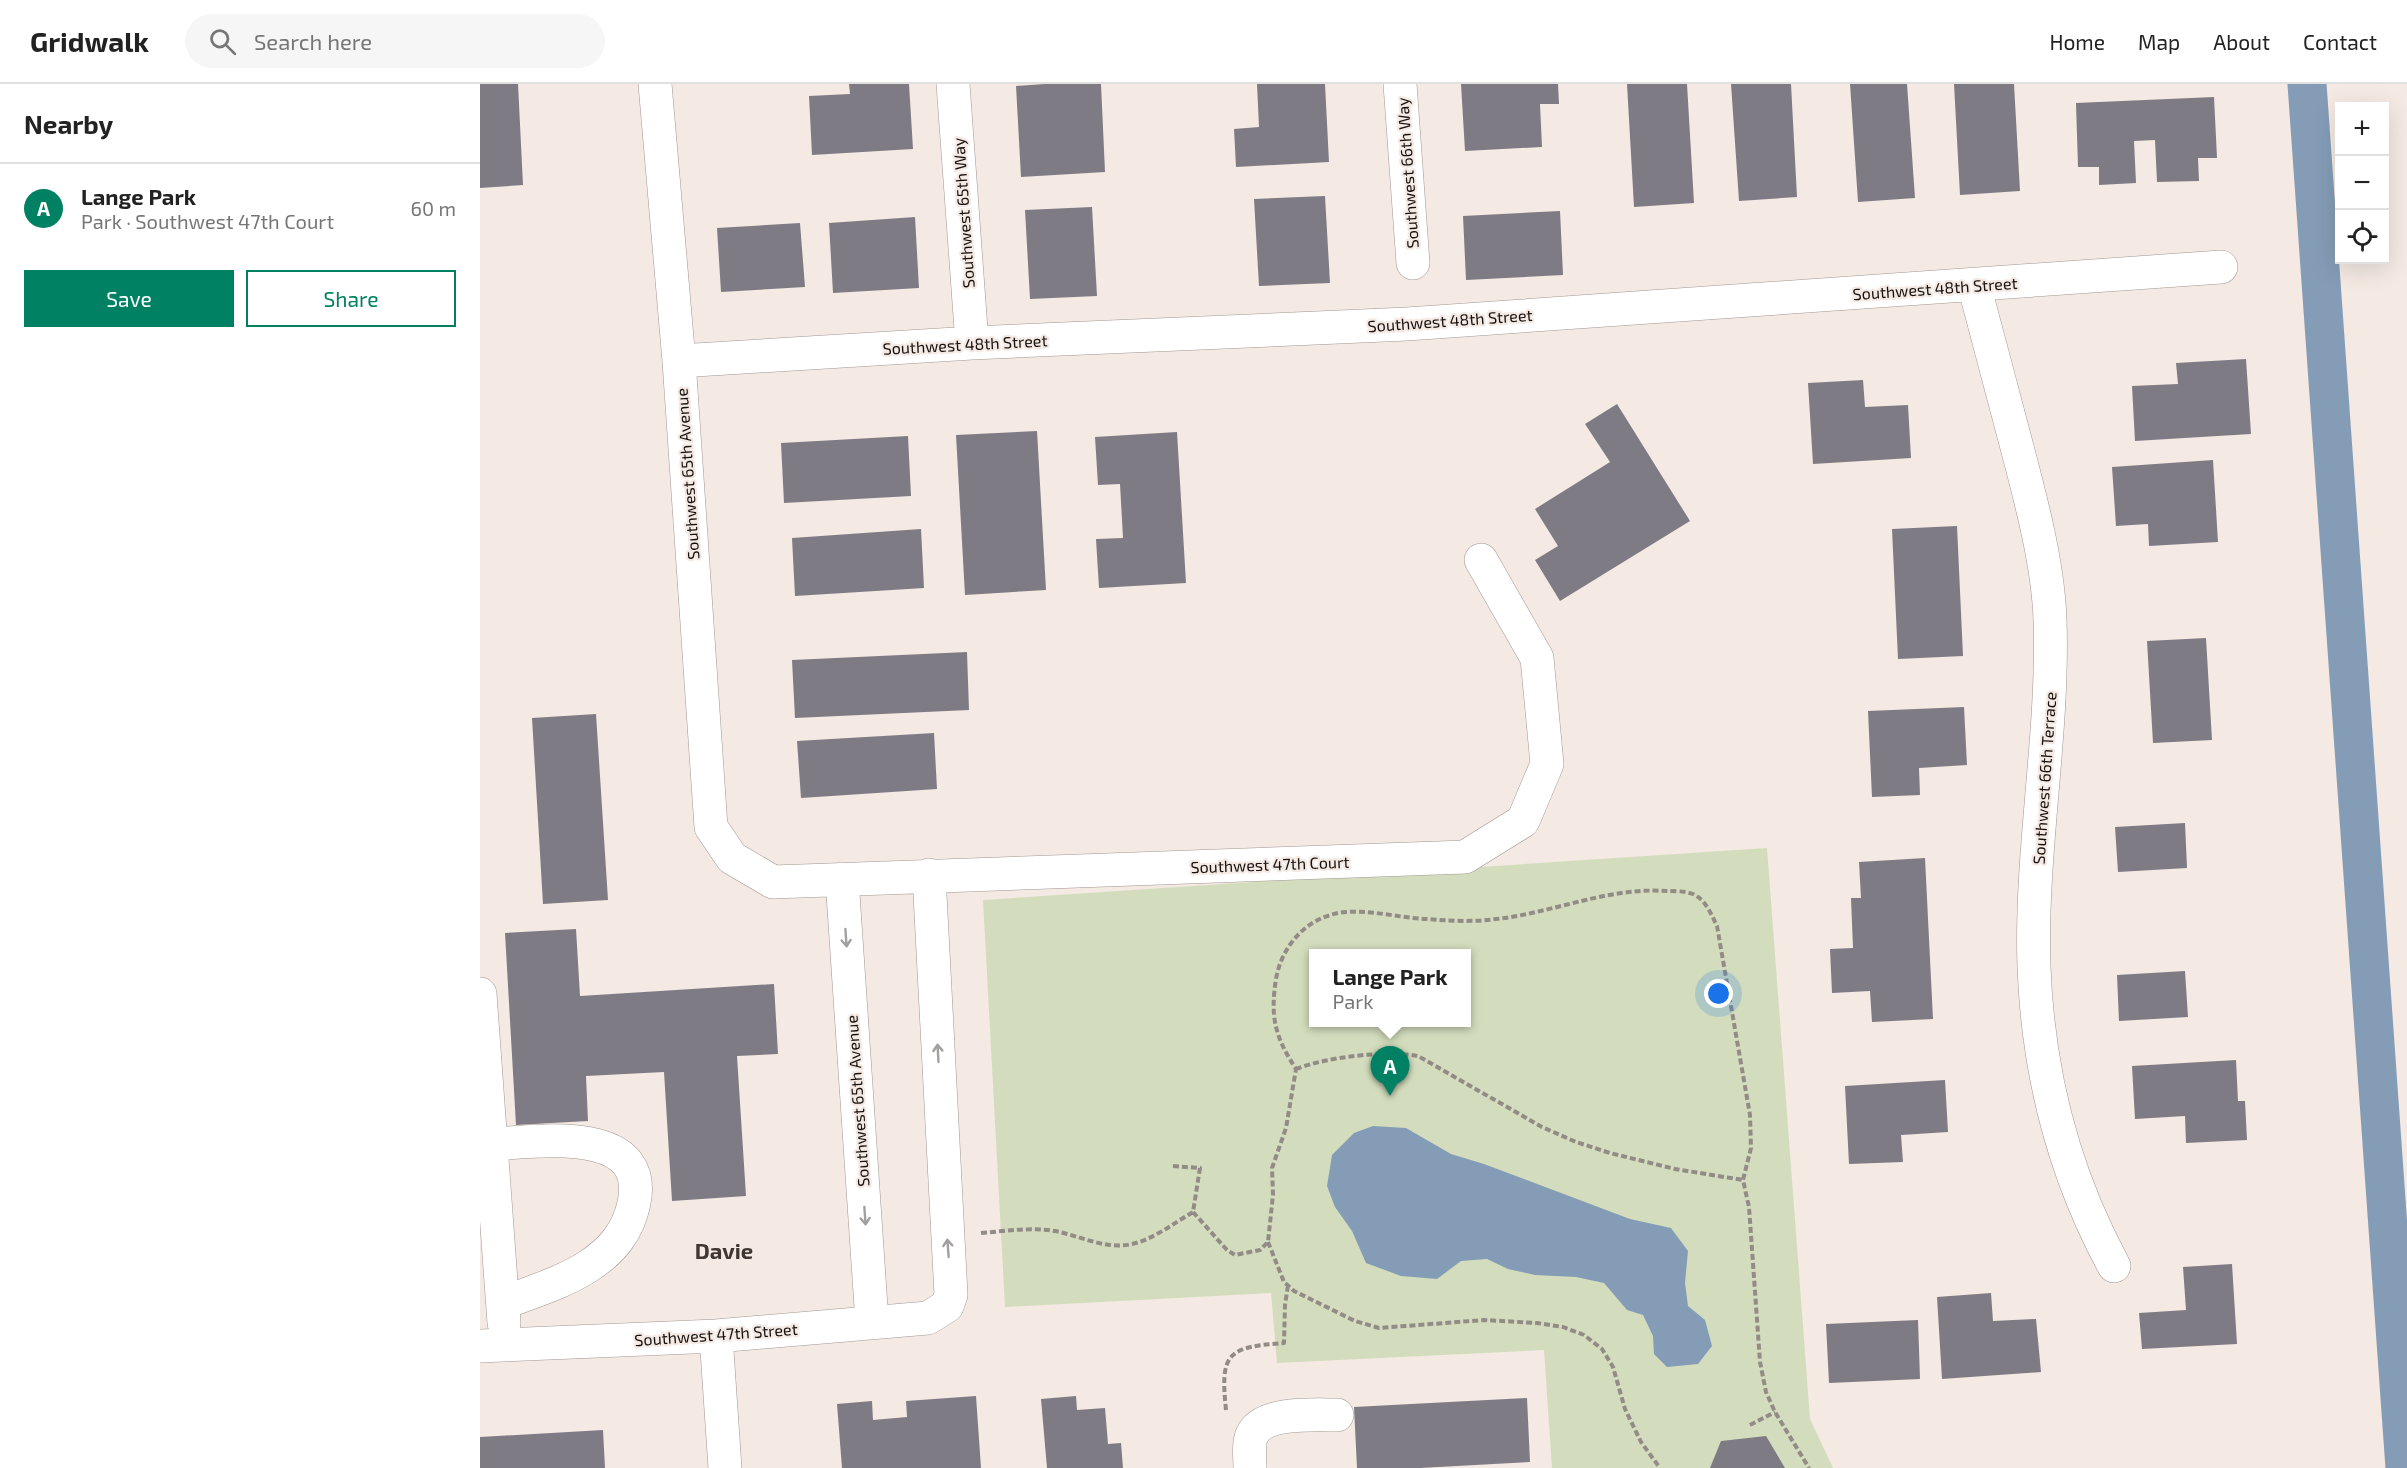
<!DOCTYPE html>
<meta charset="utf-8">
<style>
:root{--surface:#fff;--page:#f6f6f6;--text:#222;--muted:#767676;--line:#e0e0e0;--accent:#008163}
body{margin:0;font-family:"Exo 2",sans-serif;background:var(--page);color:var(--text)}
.controls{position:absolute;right:18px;top:18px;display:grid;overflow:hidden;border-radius:0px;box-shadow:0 6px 24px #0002}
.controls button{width:54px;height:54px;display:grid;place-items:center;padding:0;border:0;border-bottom:2px solid var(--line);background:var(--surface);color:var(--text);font:30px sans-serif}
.you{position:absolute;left:1239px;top:910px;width:21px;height:21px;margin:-15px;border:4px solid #fff;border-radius:50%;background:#1a73e8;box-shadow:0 0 0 9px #1a73e833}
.badge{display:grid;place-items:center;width:39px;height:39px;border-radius:50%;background:var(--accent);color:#fff;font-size:20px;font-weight:700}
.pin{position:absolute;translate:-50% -50px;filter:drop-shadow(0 2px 3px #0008)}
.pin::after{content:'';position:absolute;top:32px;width:21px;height:18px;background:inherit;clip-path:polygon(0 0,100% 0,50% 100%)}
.popup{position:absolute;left:829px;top:865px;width:162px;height:78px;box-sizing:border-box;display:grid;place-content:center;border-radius:0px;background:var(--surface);filter:drop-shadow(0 2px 4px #0005);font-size:20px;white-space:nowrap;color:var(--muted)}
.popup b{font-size:22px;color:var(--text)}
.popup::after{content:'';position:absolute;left:50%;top:100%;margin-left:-12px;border:12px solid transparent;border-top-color:var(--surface)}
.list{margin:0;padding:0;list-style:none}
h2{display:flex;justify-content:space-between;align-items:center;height:78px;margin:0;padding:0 24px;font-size:26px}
h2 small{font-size:20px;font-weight:400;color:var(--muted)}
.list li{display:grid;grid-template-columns:39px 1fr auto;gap:18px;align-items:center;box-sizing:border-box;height:90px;padding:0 24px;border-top:2px solid var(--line)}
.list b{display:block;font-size:22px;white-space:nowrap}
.list p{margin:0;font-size:20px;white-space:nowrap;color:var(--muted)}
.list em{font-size:20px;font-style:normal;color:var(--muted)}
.actions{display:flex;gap:12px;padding:18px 24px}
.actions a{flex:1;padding:14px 0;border:2px solid var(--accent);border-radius:0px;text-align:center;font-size:21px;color:var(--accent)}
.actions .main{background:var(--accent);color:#fff}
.icon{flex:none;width:33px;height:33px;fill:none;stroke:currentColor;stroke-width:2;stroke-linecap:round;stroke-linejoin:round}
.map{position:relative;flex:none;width:1927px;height:1384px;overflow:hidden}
header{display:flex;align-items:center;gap:36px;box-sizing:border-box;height:84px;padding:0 30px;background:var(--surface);border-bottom:2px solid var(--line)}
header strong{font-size:28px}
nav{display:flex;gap:33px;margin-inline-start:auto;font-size:21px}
.search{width:420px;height:54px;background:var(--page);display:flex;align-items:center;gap:15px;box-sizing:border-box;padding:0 21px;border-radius:33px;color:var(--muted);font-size:22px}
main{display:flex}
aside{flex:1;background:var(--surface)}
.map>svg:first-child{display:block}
.green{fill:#d3ddbd;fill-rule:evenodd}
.water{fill:#849cb6}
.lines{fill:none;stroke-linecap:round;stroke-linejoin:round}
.canal{stroke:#849cb6;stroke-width:39}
.building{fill:#7f7b84}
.minor-casing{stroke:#a19792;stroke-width:34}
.path{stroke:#928b86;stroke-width:4;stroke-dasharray:6 3;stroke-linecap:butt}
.minor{stroke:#fff;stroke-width:33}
.oneway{stroke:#a1a09f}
.labels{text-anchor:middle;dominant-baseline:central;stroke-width:4.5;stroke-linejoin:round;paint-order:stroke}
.street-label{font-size:16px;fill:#15110f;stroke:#f4e9e3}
.district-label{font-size:22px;font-weight:bold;fill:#403733;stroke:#f4e9e3}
</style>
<header>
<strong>Gridwalk</strong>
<div class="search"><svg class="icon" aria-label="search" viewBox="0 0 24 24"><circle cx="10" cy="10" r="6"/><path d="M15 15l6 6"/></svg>Search here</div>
<nav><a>Home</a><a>Map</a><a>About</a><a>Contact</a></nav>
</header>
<main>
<aside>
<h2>Nearby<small></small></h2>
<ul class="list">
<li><span class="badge">A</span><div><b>Lange Park</b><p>Park · Southwest 47th Court</p></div><em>60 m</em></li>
</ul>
<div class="actions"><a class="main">Save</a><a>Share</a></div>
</aside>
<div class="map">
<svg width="1927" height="1384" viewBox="0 0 1927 1384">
<rect width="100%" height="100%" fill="#f4e9e3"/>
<path class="green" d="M 1287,764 L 1330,1335 L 1353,1384 L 1072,1384 L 1064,1266 L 797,1279 L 791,1209 L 525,1223 L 503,816 ZM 834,870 L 986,870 L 986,938 L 834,938 Z"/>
<path class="water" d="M 893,1042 L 926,1044 L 971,1070 L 1004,1080 L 1150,1135 L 1191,1144 L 1208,1167 L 1205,1199 L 1208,1222 L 1225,1236 L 1232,1262 L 1218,1280 L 1187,1283 L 1174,1270 L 1173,1252 L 1163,1231 L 1147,1226 L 1124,1199 L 1096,1193 L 1055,1191 L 1028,1185 L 1007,1175 L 981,1177 L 957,1195 L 921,1192 L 886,1179 L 872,1147 L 855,1123 L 847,1102 L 852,1071 L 874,1049 Z"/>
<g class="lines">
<path class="canal" d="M 1827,0 L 1925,1384"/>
</g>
<path class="building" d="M 0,0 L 38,0 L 43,101 L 0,104 Z
M 369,0 L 429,0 L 433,65 L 332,71 L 329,12 L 370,10 Z
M 565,0 L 621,0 L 625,88 L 541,93 L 536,2 Z
M 777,0 L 845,0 L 849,78 L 756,83 L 754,45 L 779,43 Z
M 981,0 L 1078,0 L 1079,20 L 1060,20 L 1062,63 L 985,67 Z
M 1147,0 L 1207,0 L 1214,119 L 1154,123 Z
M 1251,0 L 1311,0 L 1317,113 L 1259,117 Z
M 1370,0 L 1427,0 L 1435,114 L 1378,118 Z
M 1474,0 L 1534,0 L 1540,107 L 1480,111 Z
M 1734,13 L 1737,74 L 1718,74 L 1719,97 L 1677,98 L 1675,56 L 1654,57 L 1656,99 L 1619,101 L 1619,83 L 1598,83 L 1596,19 Z
M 845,112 L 850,199 L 779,202 L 774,115 Z
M 612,123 L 617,212 L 550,215 L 545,126 Z
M 1080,127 L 1083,191 L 986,196 L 983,132 Z
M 435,133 L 439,204 L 353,209 L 349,139 Z
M 320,139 L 325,203 L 241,208 L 237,144 Z
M 1766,275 L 1771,350 L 1655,357 L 1652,302 L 1698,300 L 1696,279 Z
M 1383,296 L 1385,323 L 1428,321 L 1431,374 L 1333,380 L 1328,299 Z
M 1137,320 L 1210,437 L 1080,517 L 1055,476 L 1078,462 L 1055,425 L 1130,378 L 1105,340 Z
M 557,347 L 566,506 L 485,511 L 476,351 Z
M 697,348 L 706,499 L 619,504 L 616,455 L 643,454 L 640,400 L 618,401 L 615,353 Z
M 428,352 L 431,412 L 304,419 L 301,359 Z
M 1733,376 L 1738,458 L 1669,462 L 1668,440 L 1636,442 L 1632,383 Z
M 1477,442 L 1483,572 L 1418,575 L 1412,445 Z
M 441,445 L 444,504 L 315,512 L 312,454 Z
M 1726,554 L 1732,656 L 1673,659 L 1667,557 Z
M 487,568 L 489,626 L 315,634 L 312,576 Z
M 1484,623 L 1487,681 L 1439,684 L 1440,711 L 1392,713 L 1388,627 Z
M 116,630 L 128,816 L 63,820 L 52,634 Z
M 454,649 L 457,705 L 321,714 L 317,657 Z
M 1705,739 L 1707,784 L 1638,788 L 1635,743 Z
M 1445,774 L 1453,935 L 1392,938 L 1390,907 L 1352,909 L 1350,865 L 1373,864 L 1371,814 L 1381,814 L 1379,778 Z
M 96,845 L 100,912 L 294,900 L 298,970 L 257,972 L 266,1112 L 192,1117 L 184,988 L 106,992 L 108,1037 L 36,1041 L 25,849 Z
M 1705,887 L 1708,933 L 1639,937 L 1637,891 Z
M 1756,976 L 1758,1017 L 1765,1017 L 1767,1056 L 1706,1059 L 1705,1032 L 1655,1035 L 1652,982 Z
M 1465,996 L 1468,1048 L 1421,1051 L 1423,1078 L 1369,1080 L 1365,1002 Z
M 1752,1180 L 1757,1260 L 1662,1265 L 1659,1229 L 1706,1226 L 1703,1183 Z
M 1511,1209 L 1513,1237 L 1556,1235 L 1561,1288 L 1462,1295 L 1457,1213 Z
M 1438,1236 L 1440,1295 L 1349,1299 L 1346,1240 Z
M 496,1312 L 501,1384 L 362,1384 L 357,1320 L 392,1317 L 393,1336 L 427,1333 L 426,1317 Z
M 596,1312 L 597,1326 L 625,1324 L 628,1360 L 641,1359 L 643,1384 L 567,1384 L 561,1315 Z
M 1047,1314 L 1050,1378 L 940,1384 L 877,1384 L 874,1323 Z
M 123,1346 L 125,1384 L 0,1384 L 0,1353 Z
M 1286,1352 L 1305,1384 L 1230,1384 L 1241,1357 Z"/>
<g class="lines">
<g class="minor-casing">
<path id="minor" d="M 175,0 L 199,277 L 231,743 L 252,774 L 293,798 L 985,773 L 1043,737 L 1067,680 L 1057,574 L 1001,476
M 473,0 L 492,259
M 920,0 L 933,179
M 1494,201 C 1509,256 1523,312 1538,367 C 1552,420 1568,481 1570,535 C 1574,651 1550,767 1554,883 C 1558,990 1583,1088 1634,1182
M 199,277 L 492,259 L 927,240 L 1741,183
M 362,795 L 392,1238
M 0,910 L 24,1239
M 12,1060 C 57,1058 170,1040 154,1119 C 148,1148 132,1167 107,1183 C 82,1199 51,1208 23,1219
M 236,1252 L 245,1384
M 0,1262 L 236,1252 L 448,1234 L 467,1222 L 471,1211 L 449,791
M 770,1384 C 770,1374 768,1360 772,1351 C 783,1327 835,1331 857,1331"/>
</g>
<path class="path" d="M 816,985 C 847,973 906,966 938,972 L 1062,1043 L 1096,1058 L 1130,1069 L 1195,1085 L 1263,1096
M 713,1128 L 747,1166 L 755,1171 L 780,1166 L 788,1158 L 793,1111 L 792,1084 L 806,1044 L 816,985 C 795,953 790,933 796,895 C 802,860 829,831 866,828 C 893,826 920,834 947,835 C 970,837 993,838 1016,835 C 1073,829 1127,803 1186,807 C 1194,807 1205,807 1213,810 C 1226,816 1231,830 1237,842 L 1270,1031 L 1271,1064 L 1263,1096 L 1269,1123 L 1280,1278 L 1286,1308 L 1295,1328 L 1329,1384
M 501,1149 C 526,1147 551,1143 575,1147 C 601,1152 625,1166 652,1160 C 674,1155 694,1139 713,1128 L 720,1084 L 692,1082
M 788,1158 L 804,1198 L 814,1207 L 875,1237 L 899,1244 L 1004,1236 L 1057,1239 L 1083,1243 L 1104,1251 L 1122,1265 L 1133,1283 L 1145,1325 L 1161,1358 L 1180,1384
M 746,1326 C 740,1269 747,1263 804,1259 L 805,1221 L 808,1201
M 1270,1341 L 1295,1328"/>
<use href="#minor" class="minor"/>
</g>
<defs><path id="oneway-shaft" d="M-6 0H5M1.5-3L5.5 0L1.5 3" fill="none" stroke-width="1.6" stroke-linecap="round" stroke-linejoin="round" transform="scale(1.5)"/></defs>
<g class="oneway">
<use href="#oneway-shaft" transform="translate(366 854) rotate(86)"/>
<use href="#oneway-shaft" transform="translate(458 969) rotate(-93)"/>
<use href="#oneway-shaft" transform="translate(385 1132) rotate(86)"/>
<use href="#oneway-shaft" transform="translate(468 1164) rotate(-94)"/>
</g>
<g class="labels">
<g class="street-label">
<text transform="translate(927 89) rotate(-94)">Southwest 66th Way</text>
<text transform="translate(483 129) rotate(-94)">Southwest 65th Way</text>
<text transform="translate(1455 204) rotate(-4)">Southwest 48th Street</text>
<text transform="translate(970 236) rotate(-4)">Southwest 48th Street</text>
<text transform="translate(485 260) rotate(-3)">Southwest 48th Street</text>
<text transform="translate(207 390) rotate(-94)">Southwest 65th Avenue</text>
<text transform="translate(1564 694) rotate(-86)">Southwest 66th Terrace</text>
<text transform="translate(790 780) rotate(-2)">Southwest 47th Court</text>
<text transform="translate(377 1017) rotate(-94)">Southwest 65th Avenue</text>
<text transform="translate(236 1250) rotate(-4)">Southwest 47th Street</text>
</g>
<g class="district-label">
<text x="244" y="1166">Davie</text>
</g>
</g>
</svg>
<div class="controls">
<button>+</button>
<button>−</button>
<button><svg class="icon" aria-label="locate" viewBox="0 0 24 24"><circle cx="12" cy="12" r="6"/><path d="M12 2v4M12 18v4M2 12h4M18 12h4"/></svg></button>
</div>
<div class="you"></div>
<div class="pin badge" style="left:910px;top:1012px">A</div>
<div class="popup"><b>Lange Park</b>Park</div>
</div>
</main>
